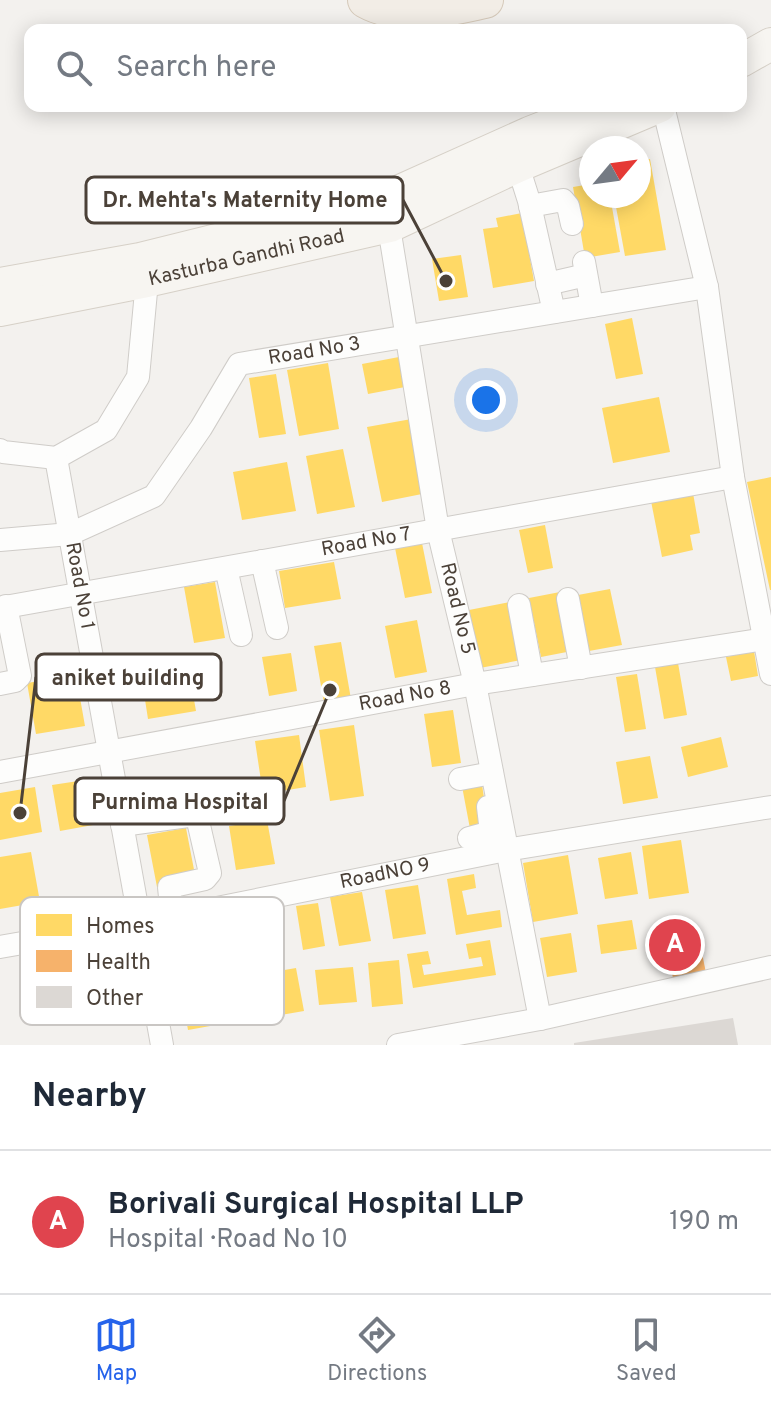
<!DOCTYPE html>
<meta charset="utf-8">
<style>
:root{--surface:#fff;--page:#f2f2f3;--text:#1f2937;--muted:#747a83;--line:#e0e1e3;--accent:#2563eb}
body{margin:0;font-family:Overpass,sans-serif;background:var(--page);color:var(--text)}
.compass{position:absolute;left:579px;top:136px;width:72px;height:72px;border-radius:50%;background:var(--surface);box-shadow:0 4px 20px #0003;rotate:61deg}
.you{position:absolute;left:486px;top:400px;width:28px;height:28px;margin:-20px;border:6px solid #fff;border-radius:50%;background:#1a73e8;box-shadow:0 0 0 12px #1a73e833}
.badge{display:grid;place-items:center;width:52px;height:52px;border-radius:50%;background:var(--accent);color:#fff;font-size:26px;font-weight:700}
.pin{position:absolute;translate:-50% -50%;border:4px solid #fff;box-shadow:0 2px 8px #0006}
.list{margin:0;padding:0;list-style:none}
h2{display:flex;justify-content:space-between;align-items:center;height:104px;margin:0;padding:0 32px;font-size:34px}
h2 small{font-size:26px;font-weight:400;color:var(--muted)}
.list li{display:grid;grid-template-columns:52px 1fr auto;gap:24px;align-items:center;box-sizing:border-box;height:144px;padding:0 32px;border-top:2px solid var(--line)}
.list b{display:block;font-size:30px;white-space:nowrap}
.list p{margin:0;font-size:26px;white-space:nowrap;color:var(--muted)}
.list em{font-size:26px;font-style:normal;color:var(--muted)}
.icon{flex:none;width:44px;height:44px;fill:none;stroke:currentColor;stroke-width:2;stroke-linecap:round;stroke-linejoin:round}
.map{position:relative;flex:none;width:771px;height:1045px;overflow:hidden}
.search{position:absolute;background:var(--surface);box-shadow:0 4px 20px #0003;left:24px;right:24px;top:24px;height:88px;display:flex;align-items:center;gap:20px;box-sizing:border-box;padding:0 28px;border-radius:16px;color:var(--muted);font-size:30px}
.sheet{height:248px;background:var(--surface)}
nav{display:flex;justify-content:space-around;align-items:center;box-sizing:border-box;height:112px;border-top:2px solid var(--line);background:var(--surface);font-size:22px;color:var(--muted)}
nav a{display:grid;justify-items:center;gap:4px}
nav .on{color:var(--accent)}
.map>svg:first-child{display:block}
.pier{fill:#f3f1ee}
.homes{fill:#ffd966}
.health{fill:#f6b26b}
.building{fill:#dcd8d4}
.lines{fill:none;stroke-linecap:round;stroke-linejoin:round}
.minor-casing{stroke:#cfccc8;stroke-width:24}
.secondary-casing{stroke:#d6d0c7;stroke-width:34}
.primary-casing{stroke:#d6caba;stroke-width:38}
.minor{stroke:#fdfdfc;stroke-width:22}
.secondary{stroke:#f7f5f1;stroke-width:32}
.primary{stroke:#f2ede6;stroke-width:36}
.labels{text-anchor:middle;dominant-baseline:central;stroke-width:8;stroke-linejoin:round;paint-order:stroke}
.street-label{font-size:20px;fill:#4b4138;stroke:#fff}
.key{fill:#fff;stroke:#c9c6c3;stroke-width:2}
.key-label{font-size:22px;fill:#4b4138}
.leader{fill:none;stroke:#4b4138;stroke-width:3}
.callout-dot{fill:#4b4138;stroke:#fff;stroke-width:3}
.callout{fill:#fff;stroke:#4b4138;stroke-width:3}
.callout-label{font-size:22px;text-anchor:middle;font-weight:bold;fill:#4b4138}
</style>
<div class="map">
<svg width="771" height="1045" viewBox="0 0 771 1045">
<rect width="100%" height="100%" fill="#f3f1ee"/>
<path class="pier" d="M 298,0 L 434,0 L 436,21 L 350,21 L 310,11 Z"/>
<path class="homes" d="M 650,159 L 666,250 L 625,256 L 614,196 L 639,196 L 639,161 Z
M 591,184 L 591,196 L 610,196 L 620,252 L 585,258 L 573,187 Z
M 522,213 L 534,281 L 493,288 L 483,229 L 498,227 L 496,218 Z
M 461,255 L 468,297 L 439,301 L 432,259 Z
M 632,318 L 643,374 L 616,379 L 605,324 Z
M 399,357 L 405,387 L 368,394 L 362,364 Z
M 328,363 L 339,429 L 299,436 L 287,370 Z
M 276,374 L 286,434 L 259,438 L 249,378 Z
M 659,397 L 670,452 L 613,463 L 602,408 Z
M 417,418 L 432,492 L 382,502 L 367,427 Z
M 343,449 L 355,507 L 317,514 L 306,456 Z
M 287,462 L 296,511 L 242,520 L 233,472 Z
M 771,477 L 771,590 L 770,590 L 747,482 Z
M 693,493 L 700,533 L 690,535 L 693,550 L 662,557 L 651,501 Z
M 545,525 L 553,568 L 528,573 L 519,530 Z
M 422,543 L 432,593 L 405,598 L 395,548 Z
M 334,562 L 341,599 L 285,608 L 279,571 Z
M 215,582 L 225,638 L 194,643 L 184,587 Z
M 610,589 L 622,645 L 589,651 L 578,595 Z
M 560,592 L 572,651 L 541,657 L 529,598 Z
M 510,602 L 521,660 L 480,668 L 469,610 Z
M 417,620 L 427,672 L 395,678 L 385,626 Z
M 341,642 L 351,699 L 324,703 L 314,646 Z
M 754,651 L 758,676 L 731,681 L 726,657 Z
M 291,653 L 297,691 L 269,696 L 262,657 Z
M 678,663 L 687,715 L 664,719 L 655,667 Z
M 188,666 L 196,711 L 148,719 L 141,674 Z
M 637,674 L 646,729 L 625,732 L 616,677 Z
M 76,675 L 85,726 L 36,734 L 27,683 Z
M 453,710 L 461,763 L 432,767 L 424,714 Z
M 354,725 L 364,796 L 330,801 L 319,730 Z
M 299,735 L 306,787 L 263,794 L 255,741 Z
M 721,737 L 728,767 L 688,777 L 681,747 Z
M 650,756 L 658,798 L 623,804 L 616,762 Z
M 481,778 L 489,831 L 471,834 L 461,781 Z
M 85,780 L 93,825 L 60,831 L 52,785 Z
M 35,787 L 42,832 L 0,840 L 0,793 Z
M 267,820 L 275,864 L 236,870 L 229,826 Z
M 186,828 L 196,880 L 157,887 L 147,835 Z
M 681,840 L 689,893 L 649,899 L 642,846 Z
M 31,852 L 40,902 L 0,909 L 0,857 Z
M 631,852 L 638,894 L 605,899 L 598,858 Z
M 568,855 L 578,914 L 533,922 L 523,863 Z
M 474,874 L 476,888 L 462,891 L 467,915 L 500,910 L 502,927 L 456,935 L 447,879 Z
M 418,885 L 426,934 L 393,939 L 385,890 Z
M 362,892 L 371,941 L 339,946 L 330,897 Z
M 318,903 L 325,946 L 303,950 L 296,906 Z
M 632,920 L 637,949 L 601,954 L 597,925 Z
M 571,933 L 577,972 L 547,977 L 540,938 Z
M 490,940 L 496,975 L 413,988 L 407,954 L 428,951 L 431,964 L 422,965 L 424,975 L 483,966 L 481,957 L 469,959 L 466,944 Z
M 399,960 L 403,1004 L 372,1007 L 368,963 Z
M 353,967 L 357,1002 L 319,1005 L 315,970 Z
M 296,968 L 304,1011 L 246,1021 L 238,978 Z
M 220,984 L 227,1023 L 188,1030 L 181,991 Z"/>
<path class="health" d="M 698,933 L 706,973 L 673,978 L 665,939 Z"/>
<path class="building" d="M 733,1018 L 738,1045 L 574,1045 L 574,1043 Z"/>
<g class="lines">
<g class="minor-casing">
<g id="minor">
<path d="M 663,106 L 707,287 L 733,477 L 771,674"/>
<path d="M 518,166 L 529,201 L 554,312"/>
<path d="M 530,206 L 563,200 L 568,206 L 572,224"/>
<path id="s1" d="M 387,215 L 438,530 L 475,684 L 540,1019"/>
<path d="M 584,262 L 592,306"/>
<path d="M 547,284 L 586,275"/>
<path d="M 0,450 L 3,452 L 56,458 L 106,430 L 138,377 L 147,281 L 143,268"/>
<path id="s2" d="M 56,458 L 162,1045"/>
<path id="s3" d="M 0,540 L 70,534 L 154,496 L 201,428 L 239,364 L 707,287"/>
<path d="M 262,561 L 277,628"/>
<path d="M 226,568 L 241,635"/>
<path d="M 568,599 L 581,668"/>
<path d="M 519,605 L 532,675"/>
<path id="s4" d="M 0,608 L 733,477"/>
<path d="M 0,684 L 15,681 L 20,676 L 6,606"/>
<path id="s5" d="M 0,772 L 475,684 L 765,639"/>
<path d="M 460,779 L 492,773"/>
<path d="M 122,825 L 188,816 L 193,816 L 198,821 L 210,873 L 205,879 L 169,887 L 172,917"/>
<path d="M 469,838 L 491,832 L 488,807"/>
<path id="s6" d="M 0,947 L 172,917 L 506,850 L 771,807"/>
<path d="M 398,1045 L 540,1019 L 771,967"/>
</g>
</g>
<g class="secondary-casing">
<g id="secondary">
<path d="M 741,61 L 771,44"/>
<path d="M 0,284 L 140,259 L 382,199 L 529,133 L 598,106"/>
<path id="s7" d="M 0,310 L 147,281 L 390,226 L 518,166 L 660,106"/>
</g>
</g>
<g class="primary-casing">
<path id="primary" d="M 366,0 C 402,20 447,8 485,0"/>
</g>
<use href="#minor" class="minor"/>
<use href="#secondary" class="secondary"/>
<use href="#primary" class="primary"/>
</g>
<g class="labels">
<g class="street-label">
<text stroke="none"><textPath href="#s7" startOffset="252">Kasturba Gandhi Road</textPath></text>
<text stroke="none"><textPath href="#s3" startOffset="396">Road No 3</textPath></text>
<text stroke="none"><textPath href="#s4" startOffset="372">Road No 7</textPath></text>
<text stroke="none"><textPath href="#s2" startOffset="130">Road No 1</textPath></text>
<text stroke="none"><textPath href="#s1" startOffset="400">Road No 5</textPath></text>
<text stroke="none"><textPath href="#s5" startOffset="412">Road No 8</textPath></text>
<text stroke="none"><textPath href="#s6" startOffset="392">RoadNO 9</textPath></text>
</g>
</g>
<rect x="20" y="897" width="264" height="128" rx="12" class="key"/>
<rect x="36" y="914" width="36" height="22" fill="#ffd966"/>
<rect x="36" y="950" width="36" height="22" fill="#f6b26b"/>
<rect x="36" y="986" width="36" height="22" fill="#dcd8d4"/>
<g class="key-label">
<text x="86" y="933">Homes</text>
<text x="86" y="969">Health</text>
<text x="86" y="1005">Other</text>
</g>
<path class="leader" d="M446 281L403 200M20 813L36 677M330 690L284 801"/>
<g class="callout-dot">
<circle cx="446" cy="281" r="8"/>
<circle cx="20" cy="813" r="8"/>
<circle cx="330" cy="690" r="8"/>
</g>
<g class="callout">
<rect x="86" y="177" width="317" height="46" rx="8"/>
<rect x="36" y="654" width="185" height="46" rx="8"/>
<rect x="75" y="778" width="209" height="46" rx="8"/>
</g>
<g class="callout-label">
<text x="245" y="207">Dr. Mehta's Maternity Home</text>
<text x="128" y="685">aniket building</text>
<text x="180" y="809">Purnima Hospital</text>
</g>
</svg>
<svg class="compass" viewBox="-18 -18 36 36"><path d="M0-13l5 13h-10z" fill="#e53935"/><path d="M0 13l5-13h-10z" fill="#747a83"/></svg>
<div class="you"></div>
<div class="pin badge" style="left:675px;top:945px;background:#e0444e">A</div>
<div class="search"><svg class="icon" aria-label="search" viewBox="0 0 24 24"><circle cx="10" cy="10" r="6"/><path d="M15 15l6 6"/></svg>Search here</div>
</div>
<section class="sheet">
<h2>Nearby<small></small></h2>
<ul class="list">
<li><span class="badge" style="background:#e0444e">A</span><div><b>Borivali Surgical Hospital LLP</b><p>Hospital · Road No 10</p></div><em>190 m</em></li>
</ul>
</section>
<nav>
<a class="on"><svg class="icon" aria-label="map" viewBox="0 0 24 24"><path d="M3 6l6-2 6 2 6-2v14l-6 2-6-2-6 2zM9 4v14M15 6v14"/></svg>Map</a>
<a><svg class="icon" aria-label="directions" viewBox="0 0 24 24"><path d="M12 3l9 9-9 9-9-9zM9 14v-3h6M13 9l2 2-2 2"/></svg>Directions</a>
<a><svg class="icon" aria-label="saved" viewBox="0 0 24 24"><path d="M7 4h10v16l-5-4-5 4z"/></svg>Saved</a>
</nav>
